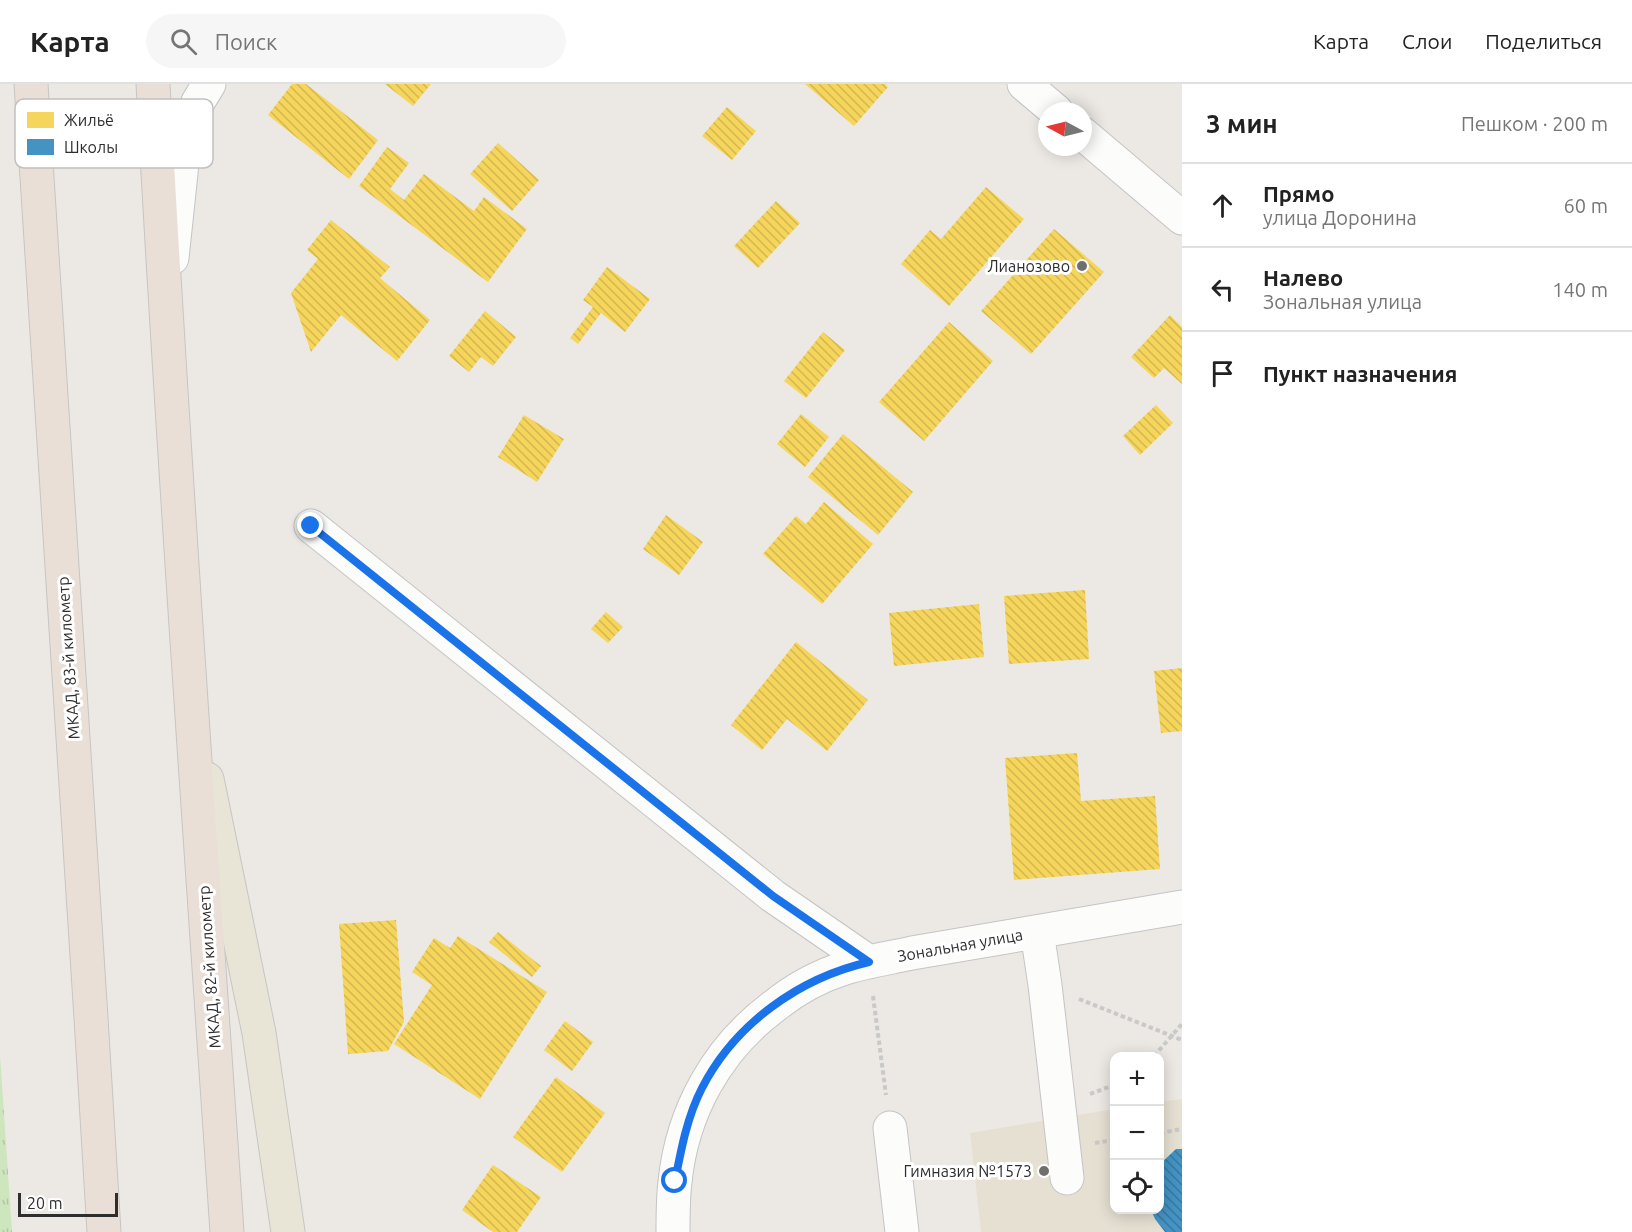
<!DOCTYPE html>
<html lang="ru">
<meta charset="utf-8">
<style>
:root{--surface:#fff;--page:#f6f6f6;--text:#222;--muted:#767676;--line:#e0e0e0}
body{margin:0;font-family:Ubuntu,sans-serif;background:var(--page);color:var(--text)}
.controls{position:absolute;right:18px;bottom:18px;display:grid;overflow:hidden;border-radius:12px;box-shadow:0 3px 15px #0003}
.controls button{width:54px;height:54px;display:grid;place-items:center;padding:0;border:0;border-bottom:2px solid var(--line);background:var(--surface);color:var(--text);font:30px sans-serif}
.compass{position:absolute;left:1038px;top:18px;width:54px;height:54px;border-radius:50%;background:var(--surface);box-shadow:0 3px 15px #0003;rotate:277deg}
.scale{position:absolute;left:18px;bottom:15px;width:100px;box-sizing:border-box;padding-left:6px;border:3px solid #2e2e2e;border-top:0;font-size:16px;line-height:21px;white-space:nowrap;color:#2e2e2e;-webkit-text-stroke:4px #fff;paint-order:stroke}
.stop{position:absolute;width:18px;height:18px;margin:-14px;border:4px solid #1a73e8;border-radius:50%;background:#fff}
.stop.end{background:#1a73e8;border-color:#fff;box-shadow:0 2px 6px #0008}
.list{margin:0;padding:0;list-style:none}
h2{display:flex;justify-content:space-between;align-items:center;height:78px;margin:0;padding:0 24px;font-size:26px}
h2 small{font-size:20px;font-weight:400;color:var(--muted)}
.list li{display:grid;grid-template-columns:39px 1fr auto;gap:18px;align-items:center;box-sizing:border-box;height:84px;padding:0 24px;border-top:2px solid var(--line)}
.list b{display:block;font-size:22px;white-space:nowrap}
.list p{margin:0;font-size:20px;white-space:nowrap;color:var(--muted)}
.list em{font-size:20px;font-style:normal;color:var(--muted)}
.icon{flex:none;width:33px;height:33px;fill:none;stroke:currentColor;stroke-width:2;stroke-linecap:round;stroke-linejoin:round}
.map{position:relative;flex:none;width:1182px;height:1148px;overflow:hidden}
header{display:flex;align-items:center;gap:36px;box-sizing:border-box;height:84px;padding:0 30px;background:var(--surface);border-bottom:2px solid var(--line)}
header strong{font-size:28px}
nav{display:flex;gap:33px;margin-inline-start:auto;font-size:21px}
.search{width:420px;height:54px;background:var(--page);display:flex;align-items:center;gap:15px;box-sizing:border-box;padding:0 21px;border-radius:33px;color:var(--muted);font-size:22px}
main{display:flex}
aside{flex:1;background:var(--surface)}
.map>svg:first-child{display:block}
.education{fill:#e6e0d3}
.grass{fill:url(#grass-tufts)}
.homes{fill:url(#homes-back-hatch)}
.schools{fill:url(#schools-back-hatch)}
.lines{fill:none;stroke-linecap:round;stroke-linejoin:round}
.minor-casing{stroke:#c5c4c5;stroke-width:35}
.major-casing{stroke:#c6c5c4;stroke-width:35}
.highway-casing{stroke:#c6c5c4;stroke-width:35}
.path{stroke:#c9c9c8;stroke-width:4;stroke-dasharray:4.5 3;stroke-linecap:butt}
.minor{stroke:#fcfcfb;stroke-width:33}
.major{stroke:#e8e4d6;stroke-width:33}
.highway{stroke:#eadfd6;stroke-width:33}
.route{stroke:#1a73e8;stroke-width:8}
.poi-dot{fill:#706f6e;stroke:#fff;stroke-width:2}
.labels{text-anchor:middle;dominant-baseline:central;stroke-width:6;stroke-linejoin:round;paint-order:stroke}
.poi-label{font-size:16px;fill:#2e2e2e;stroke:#fff;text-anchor:end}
.street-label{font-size:16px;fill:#2e2e2e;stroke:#fff}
.key{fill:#fff;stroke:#c0c0c0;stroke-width:1.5}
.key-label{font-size:16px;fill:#2e2e2e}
</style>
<header>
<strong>Карта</strong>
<div class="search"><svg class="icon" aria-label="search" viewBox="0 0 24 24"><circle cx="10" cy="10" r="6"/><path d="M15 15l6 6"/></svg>Поиск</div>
<nav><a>Карта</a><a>Слои</a><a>Поделиться</a></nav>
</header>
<main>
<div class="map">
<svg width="1182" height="1148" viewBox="0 0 1182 1148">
<defs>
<pattern id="grass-tufts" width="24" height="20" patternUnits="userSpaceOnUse" patternTransform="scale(1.5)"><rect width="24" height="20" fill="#cee6be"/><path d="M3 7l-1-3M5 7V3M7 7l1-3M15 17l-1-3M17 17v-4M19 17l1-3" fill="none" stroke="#b1c6a4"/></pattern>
<pattern id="homes-back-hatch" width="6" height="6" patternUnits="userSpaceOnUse" patternTransform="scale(1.5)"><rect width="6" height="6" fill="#f6d55c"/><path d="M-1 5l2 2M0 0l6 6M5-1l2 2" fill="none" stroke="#d3b750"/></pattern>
<pattern id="schools-back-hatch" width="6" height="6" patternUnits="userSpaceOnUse" patternTransform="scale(1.5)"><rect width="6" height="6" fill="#4393c3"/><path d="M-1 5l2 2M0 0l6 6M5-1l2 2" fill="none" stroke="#38789f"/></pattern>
</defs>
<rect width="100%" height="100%" fill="#ece8e4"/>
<path class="education" d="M 1182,1015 L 1182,1148 L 981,1148 L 970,1049 L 1114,1025 L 1114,1126 L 1160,1126 L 1160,1018 Z"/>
<path class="grass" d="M 0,971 L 12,1148 L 0,1148 Z"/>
<path class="homes" d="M 292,0 L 306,0 L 378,56 L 349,95 L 268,31 Z
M 385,0 L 431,0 L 413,22 Z
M 805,0 L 885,0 L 888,3 L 854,42 Z
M 727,23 L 756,47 L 732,76 L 702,52 Z
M 498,59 L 539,96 L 512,127 L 470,90 Z
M 387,63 L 409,79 L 390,105 L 404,116 L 424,90 L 474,127 L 484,113 L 527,145 L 488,198 L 359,102 Z
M 986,103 L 1024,135 L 949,222 L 901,180 L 930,146 L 941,155 Z
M 776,117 L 800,139 L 758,184 L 734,162 Z
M 331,136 L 390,183 L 380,194 L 430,236 L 397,277 L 341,231 L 311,268 L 291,209 L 318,175 L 307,166 Z
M 1054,145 L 1104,188 L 1031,270 L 981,227 Z
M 607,183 L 650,215 L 625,248 L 601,229 L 578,260 L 570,254 L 593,223 L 583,216 Z
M 485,227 L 516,253 L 493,282 L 481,273 L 469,288 L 449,272 Z
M 1170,231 L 1182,243 L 1182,300 L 1164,284 L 1154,294 L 1131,273 Z
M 949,238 L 993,277 L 924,357 L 879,318 Z
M 823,248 L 845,266 L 806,314 L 784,297 Z
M 1156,321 L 1173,339 L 1140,371 L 1123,352 Z
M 801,330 L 829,353 L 805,383 L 777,360 Z
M 524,331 L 564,355 L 537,398 L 498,373 Z
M 843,350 L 913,408 L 878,451 L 808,393 Z
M 824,418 L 873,460 L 822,520 L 763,470 L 796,432 L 806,440 Z
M 666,431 L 703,458 L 679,491 L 643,465 Z
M 1085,506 L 1089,575 L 1009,580 L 1004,512 Z
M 979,520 L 984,573 L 894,582 L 889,529 Z
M 606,528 L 623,543 L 608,559 L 591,545 Z
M 796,558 L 868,616 L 827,667 L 787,635 L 762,666 L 731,641 Z
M 1182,584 L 1182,647 L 1161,649 L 1154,587 Z
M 1077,669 L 1081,717 L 1155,712 L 1160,785 L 1014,796 L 1005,674 Z
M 396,836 L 404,938 L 388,967 L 348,970 L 339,840 Z
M 498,848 L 541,882 L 532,893 L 489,858 Z
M 458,852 L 547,908 L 480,1015 L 394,960 L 432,901 L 412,888 L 434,854 L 450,864 Z
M 565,937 L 593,958 L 572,987 L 544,966 Z
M 556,993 L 605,1029 L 562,1088 L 513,1053 Z
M 493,1081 L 541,1113 L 517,1148 L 493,1148 L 462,1126 Z"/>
<path class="schools" d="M 1176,1065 L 1182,1065 L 1182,1148 L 1165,1148 L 1155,1135 L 1151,1126 L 1160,1126 L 1160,1080 Z"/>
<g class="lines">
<g class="minor-casing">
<path id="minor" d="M 1024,0 L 1056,27
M 1083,50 L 1182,134
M 172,174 L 184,61 L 198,18 L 209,0
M 311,442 L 773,812 L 869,878
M 1037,848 L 1045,901 L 1067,1094
M 890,1044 L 902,1148
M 673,1148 C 673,1131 673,1114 675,1098 C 682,1028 717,965 773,923 C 794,906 819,892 845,884 C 867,877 890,874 912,869 L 1182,823"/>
</g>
<g class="major-casing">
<path id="major" d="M 207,695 L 259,949 L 288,1148"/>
</g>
<g class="highway-casing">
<path id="highway" d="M 31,0 L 91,934 L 104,1148
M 153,0 C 174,383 201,765 227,1148"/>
</g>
<path class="path" d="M 873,912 L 886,1011
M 1079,915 L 1182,956
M 1154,972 L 1182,940
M 1090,1010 L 1114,1001
M 1160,1049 L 1182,1045
M 1095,1059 L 1114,1056"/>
<use href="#minor" class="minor"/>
<use href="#major" class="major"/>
<use href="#highway" class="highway"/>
</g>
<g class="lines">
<path class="route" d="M 311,442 L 773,812 L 869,878 C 799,894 735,940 702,1004 C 687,1033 681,1066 675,1097"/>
</g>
<g class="poi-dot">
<circle cx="1082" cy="182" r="6"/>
<circle cx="1044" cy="1087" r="6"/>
</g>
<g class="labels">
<g class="poi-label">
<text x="1070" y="182">Лианозово</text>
<text x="1032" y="1087">Гимназия №1573</text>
</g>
<g class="street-label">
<text transform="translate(68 574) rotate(-94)">МКАД, 83-й километр</text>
<text transform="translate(960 861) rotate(-10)">Зональная улица</text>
<text transform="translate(209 883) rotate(-94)">МКАД, 82-й километр</text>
</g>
</g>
<rect x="15" y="15" width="198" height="69" rx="9" class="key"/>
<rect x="27" y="28" width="27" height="16" fill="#f6d55c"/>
<rect x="27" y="55" width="27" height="16" fill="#4393c3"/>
<g class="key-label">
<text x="64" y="42">Жильё</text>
<text x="64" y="69">Школы</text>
</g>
</svg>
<div class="controls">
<button>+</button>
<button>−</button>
<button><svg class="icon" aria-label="locate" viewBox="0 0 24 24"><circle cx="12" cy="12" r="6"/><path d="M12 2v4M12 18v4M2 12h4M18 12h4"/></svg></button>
</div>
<svg class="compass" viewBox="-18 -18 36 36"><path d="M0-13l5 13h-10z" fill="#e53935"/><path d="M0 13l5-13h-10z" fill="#767676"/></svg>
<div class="scale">20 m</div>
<div class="stop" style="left:675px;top:1097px"></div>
<div class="stop end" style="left:311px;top:442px"></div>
</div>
<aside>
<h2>3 мин<small>Пешком · 200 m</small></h2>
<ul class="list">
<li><svg class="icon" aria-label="ahead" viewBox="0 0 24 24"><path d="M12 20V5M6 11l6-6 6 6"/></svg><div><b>Прямо</b><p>улица Доронина</p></div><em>60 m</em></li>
<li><svg class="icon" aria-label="left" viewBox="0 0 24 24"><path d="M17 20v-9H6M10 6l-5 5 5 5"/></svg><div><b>Налево</b><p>Зональная улица</p></div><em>140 m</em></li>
<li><svg class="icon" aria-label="arrive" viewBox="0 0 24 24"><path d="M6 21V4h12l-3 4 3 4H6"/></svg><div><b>Пункт назначения</b></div></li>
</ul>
</aside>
</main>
